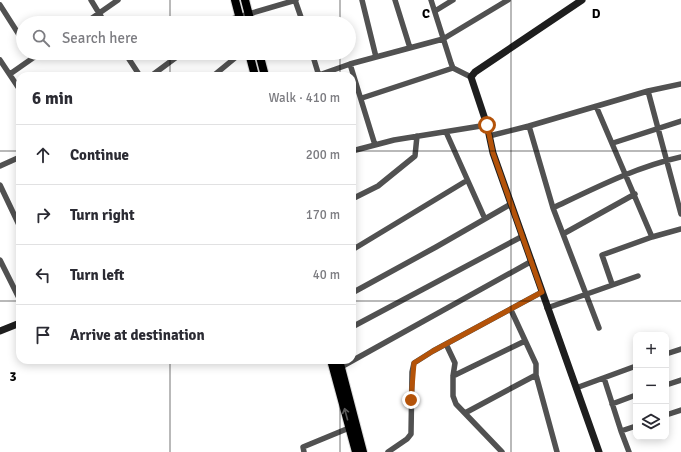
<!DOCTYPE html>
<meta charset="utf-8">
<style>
:root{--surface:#fff;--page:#f2f2f3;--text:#2b2b33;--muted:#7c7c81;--line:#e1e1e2}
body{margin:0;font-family:Signika,sans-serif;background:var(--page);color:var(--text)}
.controls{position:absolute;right:12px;bottom:12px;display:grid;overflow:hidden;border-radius:8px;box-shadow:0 2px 10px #0003}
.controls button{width:36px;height:36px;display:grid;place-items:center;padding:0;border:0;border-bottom:1px solid var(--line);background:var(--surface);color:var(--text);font:20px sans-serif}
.stop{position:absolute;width:12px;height:12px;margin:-9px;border:3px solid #b45309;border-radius:50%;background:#fff}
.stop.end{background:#b45309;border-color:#fff;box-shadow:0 1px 4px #0008}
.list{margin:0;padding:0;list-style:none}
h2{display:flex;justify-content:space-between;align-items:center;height:52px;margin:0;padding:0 16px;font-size:17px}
h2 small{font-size:13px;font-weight:400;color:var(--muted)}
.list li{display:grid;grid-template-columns:26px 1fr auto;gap:12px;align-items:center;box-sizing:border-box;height:60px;padding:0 16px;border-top:1px solid var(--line)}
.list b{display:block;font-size:15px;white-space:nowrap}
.list em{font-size:13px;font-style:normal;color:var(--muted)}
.icon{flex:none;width:22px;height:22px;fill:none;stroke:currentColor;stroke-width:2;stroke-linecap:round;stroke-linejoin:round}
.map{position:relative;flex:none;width:681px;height:452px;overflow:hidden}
.search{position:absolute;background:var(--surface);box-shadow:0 2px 10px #0003;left:16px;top:16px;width:340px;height:44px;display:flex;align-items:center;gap:10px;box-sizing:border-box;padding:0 14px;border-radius:22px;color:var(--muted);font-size:15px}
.panel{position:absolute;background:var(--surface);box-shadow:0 2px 10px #0003;left:16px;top:72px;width:340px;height:292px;border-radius:12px}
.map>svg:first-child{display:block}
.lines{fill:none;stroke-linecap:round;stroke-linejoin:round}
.primary-casing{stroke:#dbdbdb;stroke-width:10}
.street{stroke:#515151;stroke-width:5.5}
.secondary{stroke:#1e1e1e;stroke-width:7}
.primary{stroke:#000;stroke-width:8}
.oneway{stroke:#595959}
.route{stroke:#b45309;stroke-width:5}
.grid{fill:none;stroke:#000;stroke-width:1;stroke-opacity:0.55}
.grid-label{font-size:13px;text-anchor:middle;font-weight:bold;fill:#000;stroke:#fff;stroke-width:3;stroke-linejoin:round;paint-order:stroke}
</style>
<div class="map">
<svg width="681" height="452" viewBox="0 0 681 452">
<rect width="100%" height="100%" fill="#fff"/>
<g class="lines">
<g class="primary-casing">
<path id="primary" d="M 235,0 L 241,23
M 245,0 L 251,23
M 249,53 L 255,76
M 259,53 L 265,76
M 331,360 L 356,452
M 339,360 L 363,452"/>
</g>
<path class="street" d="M 91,0 L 105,23
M 295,0 L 303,23
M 362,0 L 376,57
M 395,0 L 410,48
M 431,0 L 451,63 L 453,68 L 471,77
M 0,5 L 23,41
M 435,11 L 453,0
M 85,23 L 118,0
M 225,23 L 232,19 L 296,0
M 125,53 L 140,76
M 312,53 L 319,76
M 0,60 L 20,90
M 350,64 L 375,145
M 10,74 L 40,53
M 319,75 L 350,64 L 443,39 L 508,0
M 151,76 L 182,53
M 213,76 L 241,53
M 648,91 L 681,84
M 362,98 L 453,68
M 596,106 L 652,237
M 446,132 L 485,219
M 489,136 L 529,126
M 613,143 L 681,121
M 352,151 L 394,140 L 487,125
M 0,166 L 20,157
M 0,185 L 20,227
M 352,199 L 378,186 L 415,156 L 417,136
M 553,208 C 595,188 636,167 681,157
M 563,234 L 635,194
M 352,250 L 466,181
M 0,260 L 20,300
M 612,284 L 602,255 L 652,237 L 681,229
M 352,293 L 436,247 L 511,204
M 547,308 L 638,276
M 511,310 L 536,364 L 536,375 L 557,452
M 352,327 L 523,236
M 599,328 L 553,208 L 529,126 L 648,91 L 681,214
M 446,344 L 455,363 L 453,376 L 453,396 L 456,404 L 502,452
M 666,354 L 681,349
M 341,367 L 532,261
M 453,376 L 525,341
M 604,378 L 621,431 L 636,426
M 666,385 L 681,380
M 576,388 L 636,366
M 612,404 L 636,395
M 465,413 L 536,375
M 666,415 L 681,410
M 621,431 L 629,452
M 304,452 L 303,447 L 349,428
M 388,452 L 407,439 L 411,434 L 412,372 L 414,363 L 433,351 L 542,292"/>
<path class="secondary" d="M 582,0 L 475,72 L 471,77 L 487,125 L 493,153 L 599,452
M 0,331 L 20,323"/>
<use href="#primary" class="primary"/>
</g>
<defs><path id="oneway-shaft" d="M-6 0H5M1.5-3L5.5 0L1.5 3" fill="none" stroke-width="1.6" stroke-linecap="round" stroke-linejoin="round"/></defs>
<use class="oneway" href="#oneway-shaft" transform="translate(346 414) rotate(-105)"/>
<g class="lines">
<path class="route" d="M 411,400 L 414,363 L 433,351 L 542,292 L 493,153 L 487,125"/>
</g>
<path class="grid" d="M 170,0 L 170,23M 340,0 L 340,23M 511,0 L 511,452M 170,53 L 170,76M 340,53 L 340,76M 0,151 L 20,151M 352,151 L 681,151M 0,301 L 20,301M 352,301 L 681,301M 170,360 L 170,452M 340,360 L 340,452"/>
<g class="grid-label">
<text x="426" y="18">C</text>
<text x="596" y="18">D</text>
<text x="13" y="381">3</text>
</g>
</svg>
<div class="controls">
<button>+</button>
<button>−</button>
<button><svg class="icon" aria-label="layers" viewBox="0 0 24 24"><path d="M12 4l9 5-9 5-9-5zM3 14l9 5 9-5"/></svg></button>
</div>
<div class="stop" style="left:487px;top:125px"></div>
<div class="stop end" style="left:411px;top:400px"></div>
<div class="search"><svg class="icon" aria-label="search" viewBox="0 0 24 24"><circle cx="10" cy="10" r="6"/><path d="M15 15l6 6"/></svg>Search here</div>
<section class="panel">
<h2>6 min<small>Walk · 410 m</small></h2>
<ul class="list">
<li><svg class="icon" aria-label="ahead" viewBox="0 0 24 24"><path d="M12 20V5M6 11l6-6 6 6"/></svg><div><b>Continue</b></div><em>200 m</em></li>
<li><svg class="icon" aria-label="right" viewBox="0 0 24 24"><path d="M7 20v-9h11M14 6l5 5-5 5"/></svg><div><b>Turn right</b></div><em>170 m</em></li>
<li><svg class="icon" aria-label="left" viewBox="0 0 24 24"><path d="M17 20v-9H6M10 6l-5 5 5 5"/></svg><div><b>Turn left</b></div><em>40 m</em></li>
<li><svg class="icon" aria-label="arrive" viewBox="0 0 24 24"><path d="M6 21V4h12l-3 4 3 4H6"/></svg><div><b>Arrive at destination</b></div></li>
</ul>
</section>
</div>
